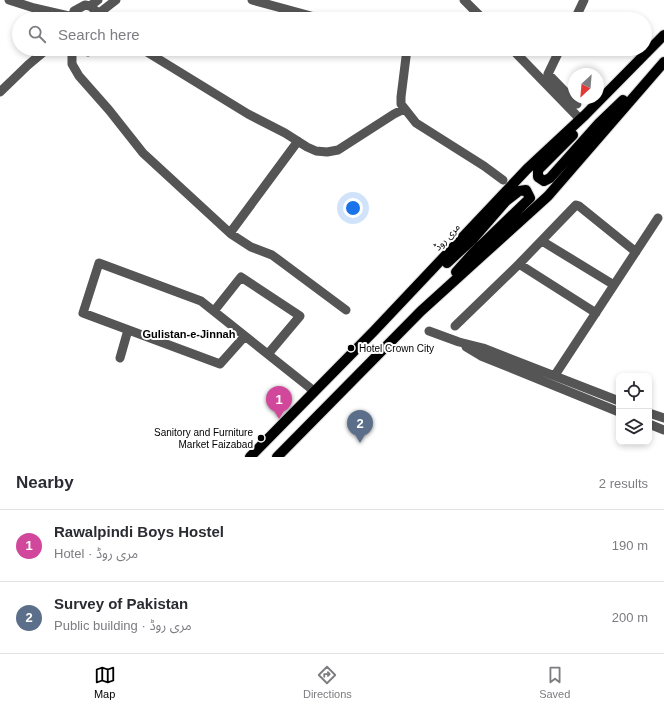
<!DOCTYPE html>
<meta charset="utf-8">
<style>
:root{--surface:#fff;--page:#f2f2f3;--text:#2b2b33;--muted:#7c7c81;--line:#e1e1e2;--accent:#000}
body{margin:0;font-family:Helvetica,"Noto Sans Arabic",sans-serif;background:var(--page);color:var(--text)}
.controls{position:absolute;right:12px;bottom:12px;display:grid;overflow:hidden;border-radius:8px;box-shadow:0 2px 6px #0003}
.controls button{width:36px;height:36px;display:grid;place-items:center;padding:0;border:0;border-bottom:1px solid var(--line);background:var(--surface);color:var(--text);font:20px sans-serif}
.compass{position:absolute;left:568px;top:68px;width:36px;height:36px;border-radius:50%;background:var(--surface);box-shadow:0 2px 6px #0003;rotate:206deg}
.you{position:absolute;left:353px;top:208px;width:14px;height:14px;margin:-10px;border:3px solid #fff;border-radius:50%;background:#1a73e8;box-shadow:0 0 0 6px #1a73e833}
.badge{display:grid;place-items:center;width:26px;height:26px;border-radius:50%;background:var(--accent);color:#fff;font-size:13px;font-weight:700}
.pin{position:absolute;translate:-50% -33px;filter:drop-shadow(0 1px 2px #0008)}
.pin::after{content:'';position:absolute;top:21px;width:14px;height:12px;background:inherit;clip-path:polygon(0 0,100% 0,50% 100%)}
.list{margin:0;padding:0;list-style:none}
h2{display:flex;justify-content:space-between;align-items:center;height:52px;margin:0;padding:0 16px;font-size:17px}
h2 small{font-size:13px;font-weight:400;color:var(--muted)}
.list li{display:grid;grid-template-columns:26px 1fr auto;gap:12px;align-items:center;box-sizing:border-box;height:72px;padding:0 16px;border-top:1px solid var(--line)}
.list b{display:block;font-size:15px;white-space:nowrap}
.list p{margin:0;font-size:13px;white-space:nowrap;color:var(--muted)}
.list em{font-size:13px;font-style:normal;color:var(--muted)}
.icon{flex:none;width:22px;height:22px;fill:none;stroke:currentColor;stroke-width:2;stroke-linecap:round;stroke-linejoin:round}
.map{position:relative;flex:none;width:664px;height:457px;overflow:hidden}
.search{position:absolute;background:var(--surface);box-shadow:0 2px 6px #0003;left:12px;right:12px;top:12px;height:44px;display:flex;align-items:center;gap:10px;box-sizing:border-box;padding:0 14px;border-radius:22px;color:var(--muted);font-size:15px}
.sheet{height:196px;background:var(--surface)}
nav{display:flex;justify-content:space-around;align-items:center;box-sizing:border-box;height:56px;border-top:1px solid var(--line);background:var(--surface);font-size:11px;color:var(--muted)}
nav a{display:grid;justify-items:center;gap:2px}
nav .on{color:var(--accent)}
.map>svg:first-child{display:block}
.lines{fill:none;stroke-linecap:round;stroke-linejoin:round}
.major-casing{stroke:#dbdbdb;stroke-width:12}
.minor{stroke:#555;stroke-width:9}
.major{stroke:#000;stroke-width:10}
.poi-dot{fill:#000;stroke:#fff;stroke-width:1.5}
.labels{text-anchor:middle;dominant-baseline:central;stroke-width:4;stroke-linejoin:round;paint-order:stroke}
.street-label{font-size:10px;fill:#000;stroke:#fff}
.poi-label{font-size:10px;fill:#000;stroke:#fff;text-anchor:start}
.neighbourhood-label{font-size:11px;font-weight:bold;fill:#000;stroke:#fff}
</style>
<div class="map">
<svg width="664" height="457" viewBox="0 0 664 457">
<rect width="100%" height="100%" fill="#fff"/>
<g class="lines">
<g class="major-casing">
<path id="major" d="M 573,135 L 538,170 L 538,177 L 544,181 L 550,178 L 599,123 L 623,100
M 447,263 L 473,239 L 506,201 L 519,191 L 526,190 L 530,198 L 473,253 L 456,272
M 250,457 L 374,331 L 527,169 L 585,115 L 664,35
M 277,457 L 421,311 L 548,196 L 664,62"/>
</g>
<path class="minor" d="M 9,0 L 34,8 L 73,17
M 252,0 L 322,19
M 464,0 L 483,19
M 90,6 L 98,0
M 94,17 L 116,0
M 74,19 L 73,17 L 74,11 L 85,5 L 90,6 L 95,10 L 93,19
M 575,19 L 584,0
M 72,49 L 72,64 L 79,76 L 109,110 L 143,153 L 231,234 L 251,247 L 272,255 L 346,310
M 79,49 L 88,52 L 98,49
M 142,49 L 248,114 L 285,133 L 307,147 L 316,151 L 327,152 L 338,150 L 394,114 L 404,109
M 407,49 L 401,97 L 401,104 L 416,123 L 484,166 L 503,180
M 512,49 L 580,119
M 560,49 L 548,74 L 577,104
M 0,92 L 28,65 L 47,49
M 230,233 L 298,141
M 542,241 L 614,285
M 519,264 L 596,313
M 214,311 L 241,277 L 300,316 L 268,354
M 455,326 L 519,264 L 576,205 L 579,206 L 636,252
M 429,331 L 459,342 L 483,348 L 619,401
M 245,336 L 220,364 L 83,313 L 99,263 L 201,301 L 309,387 L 314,392
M 466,347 L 481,356 L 619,412
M 120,358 L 128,330
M 555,375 L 658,218
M 649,413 L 664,418
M 649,424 L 664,430"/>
<use href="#major" class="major"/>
</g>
<g class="poi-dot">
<circle cx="351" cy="348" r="4"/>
<circle cx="261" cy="438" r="4"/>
</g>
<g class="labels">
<g class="street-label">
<text transform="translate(447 237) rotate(-47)">مری روڈ</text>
</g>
<g class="poi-label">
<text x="359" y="348">Hotel Crown City</text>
<text x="253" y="432" text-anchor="end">Sanitory and Furniture<tspan x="253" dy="12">Market Faizabad</tspan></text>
</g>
<g class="neighbourhood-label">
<text x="189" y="334">Gulistan-e-Jinnah</text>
</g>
</g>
</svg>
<div class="controls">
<button><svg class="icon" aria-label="locate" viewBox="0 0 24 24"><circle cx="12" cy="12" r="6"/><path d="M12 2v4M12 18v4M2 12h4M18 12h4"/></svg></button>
<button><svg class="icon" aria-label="layers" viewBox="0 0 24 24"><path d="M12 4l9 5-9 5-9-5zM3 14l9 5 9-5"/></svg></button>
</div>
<svg class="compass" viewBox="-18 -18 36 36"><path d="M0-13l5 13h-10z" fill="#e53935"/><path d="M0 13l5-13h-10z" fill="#7c7c81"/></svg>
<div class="you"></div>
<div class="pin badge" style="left:279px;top:419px;background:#d1479c">1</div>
<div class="pin badge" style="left:360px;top:443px;background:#5c6f8a">2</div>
<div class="search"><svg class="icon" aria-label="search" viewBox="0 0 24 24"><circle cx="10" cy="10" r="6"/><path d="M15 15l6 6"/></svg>Search here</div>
</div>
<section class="sheet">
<h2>Nearby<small>2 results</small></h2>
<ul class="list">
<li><span class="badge" style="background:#d1479c">1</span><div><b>Rawalpindi Boys Hostel</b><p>Hotel · مری روڈ</p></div><em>190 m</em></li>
<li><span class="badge" style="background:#5c6f8a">2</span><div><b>Survey of Pakistan</b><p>Public building · مری روڈ</p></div><em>200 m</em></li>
</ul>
</section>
<nav>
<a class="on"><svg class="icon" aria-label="map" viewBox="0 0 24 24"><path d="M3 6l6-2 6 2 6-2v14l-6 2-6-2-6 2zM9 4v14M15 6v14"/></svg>Map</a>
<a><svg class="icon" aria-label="directions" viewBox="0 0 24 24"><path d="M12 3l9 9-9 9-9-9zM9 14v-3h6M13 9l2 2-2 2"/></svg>Directions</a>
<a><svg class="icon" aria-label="saved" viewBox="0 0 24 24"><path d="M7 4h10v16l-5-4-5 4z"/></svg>Saved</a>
</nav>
